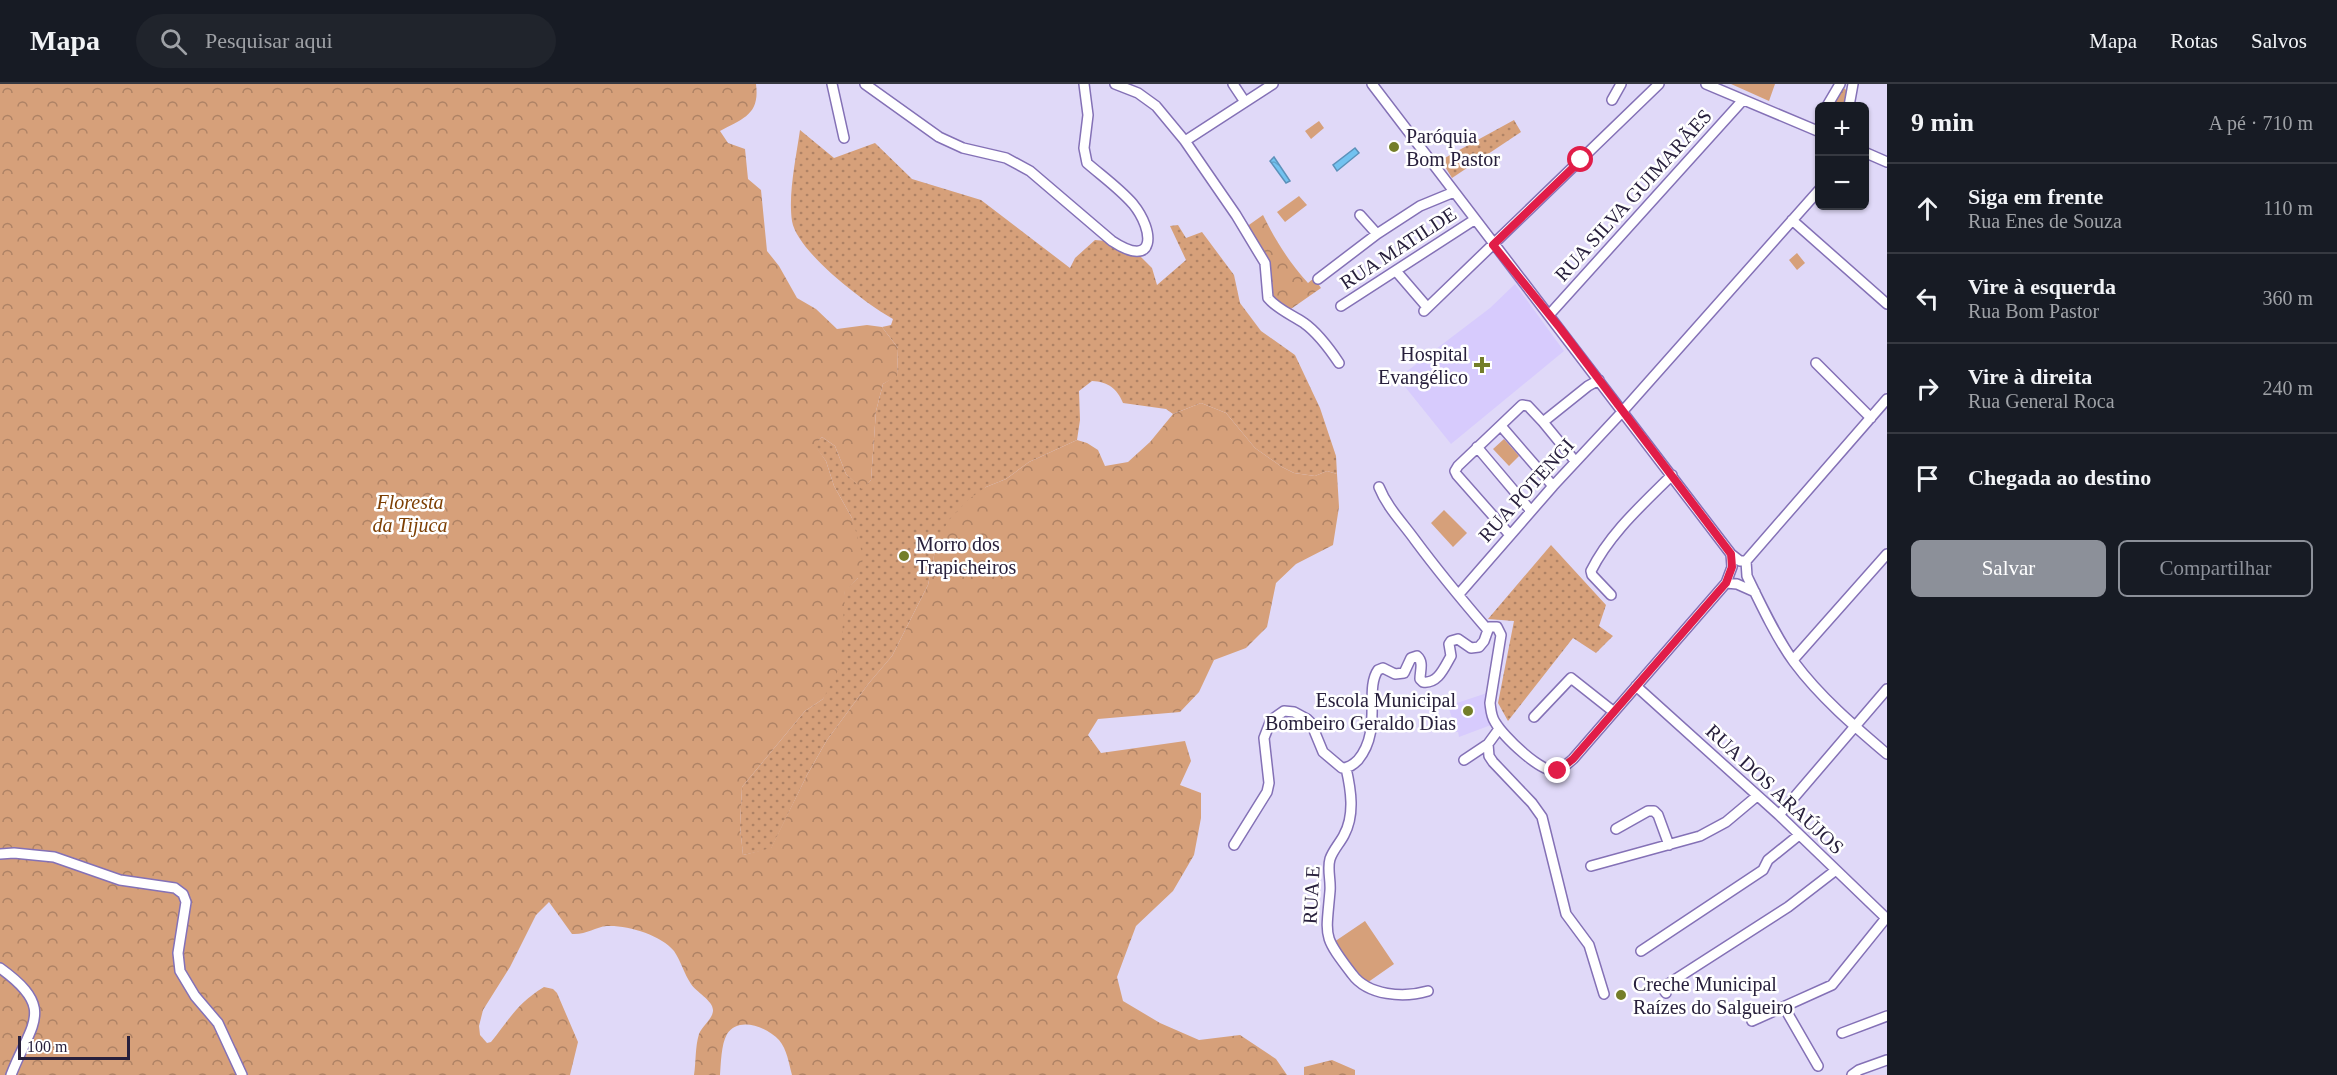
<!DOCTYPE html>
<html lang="pt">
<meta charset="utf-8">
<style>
:root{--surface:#171b24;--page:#20242c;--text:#f1f3f6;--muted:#9ea1a6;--line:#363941;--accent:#8c9099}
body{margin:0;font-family:"Times New Roman",serif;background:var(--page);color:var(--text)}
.controls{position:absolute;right:18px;top:18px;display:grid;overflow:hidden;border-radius:9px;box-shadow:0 2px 4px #0004}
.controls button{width:54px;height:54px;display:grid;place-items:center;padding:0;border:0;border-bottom:2px solid var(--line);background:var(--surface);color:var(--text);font:30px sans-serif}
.scale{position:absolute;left:18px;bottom:15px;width:112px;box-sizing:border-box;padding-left:6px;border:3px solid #28203c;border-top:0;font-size:16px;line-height:21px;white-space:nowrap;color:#28203c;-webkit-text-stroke:4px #fff;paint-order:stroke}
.stop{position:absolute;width:18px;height:18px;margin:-14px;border:4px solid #e11d48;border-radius:50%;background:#fff}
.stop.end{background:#e11d48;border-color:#fff;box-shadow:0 2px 6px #0008}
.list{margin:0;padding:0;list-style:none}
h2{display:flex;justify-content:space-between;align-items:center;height:78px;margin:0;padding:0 24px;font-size:26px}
h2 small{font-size:20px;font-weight:400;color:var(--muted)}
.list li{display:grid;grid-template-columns:39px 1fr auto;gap:18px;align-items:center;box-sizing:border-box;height:90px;padding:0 24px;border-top:2px solid var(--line)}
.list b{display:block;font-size:22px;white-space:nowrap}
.list p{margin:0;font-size:20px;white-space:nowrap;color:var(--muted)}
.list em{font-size:20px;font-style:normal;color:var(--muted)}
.actions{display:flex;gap:12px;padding:18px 24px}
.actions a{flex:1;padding:14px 0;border:2px solid var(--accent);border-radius:9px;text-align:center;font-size:21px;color:var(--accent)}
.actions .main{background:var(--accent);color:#fff}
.icon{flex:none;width:33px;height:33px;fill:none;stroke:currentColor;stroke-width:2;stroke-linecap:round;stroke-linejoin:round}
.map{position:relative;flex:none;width:1887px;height:991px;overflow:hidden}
header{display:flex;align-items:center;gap:36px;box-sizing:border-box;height:84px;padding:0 30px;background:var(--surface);border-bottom:2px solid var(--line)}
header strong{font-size:28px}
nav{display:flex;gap:33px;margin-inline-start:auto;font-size:21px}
.search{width:420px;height:54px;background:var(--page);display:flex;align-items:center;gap:15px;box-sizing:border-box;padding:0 21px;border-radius:33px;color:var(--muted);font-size:22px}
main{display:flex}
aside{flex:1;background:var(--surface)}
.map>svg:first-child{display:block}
.built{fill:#d7cbfd}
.grass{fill:url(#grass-dots)}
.forest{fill:url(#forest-crowns)}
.pitch{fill:#d6a07a}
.water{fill:url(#water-ripples);stroke:#5c91ba;stroke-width:1.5}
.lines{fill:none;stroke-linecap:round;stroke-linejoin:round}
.minor-casing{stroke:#8471b6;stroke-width:12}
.minor{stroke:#fff;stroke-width:9}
.route{stroke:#e11d48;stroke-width:8}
.poi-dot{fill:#747e29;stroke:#fff;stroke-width:2}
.labels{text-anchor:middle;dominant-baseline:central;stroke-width:5;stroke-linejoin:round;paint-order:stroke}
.poi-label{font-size:20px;fill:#28203c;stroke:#fff;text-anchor:start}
.street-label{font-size:20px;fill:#28203c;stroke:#fff}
.park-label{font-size:20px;font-style:italic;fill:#7d3f03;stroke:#fff}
</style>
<header>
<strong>Mapa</strong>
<div class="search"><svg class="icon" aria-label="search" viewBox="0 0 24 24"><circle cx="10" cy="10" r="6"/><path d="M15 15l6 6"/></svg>Pesquisar aqui</div>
<nav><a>Mapa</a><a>Rotas</a><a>Salvos</a></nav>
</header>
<main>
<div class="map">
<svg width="1887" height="991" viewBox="0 0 1887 991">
<defs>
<pattern id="grass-dots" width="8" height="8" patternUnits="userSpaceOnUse" patternTransform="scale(1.5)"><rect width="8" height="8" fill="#d6a07a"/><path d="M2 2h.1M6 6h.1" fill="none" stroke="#ae8265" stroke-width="1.8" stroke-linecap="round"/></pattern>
<pattern id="forest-crowns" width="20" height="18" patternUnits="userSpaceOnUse" patternTransform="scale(1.5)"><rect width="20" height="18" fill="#d6a07a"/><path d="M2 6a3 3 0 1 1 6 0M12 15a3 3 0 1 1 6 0" fill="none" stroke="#ae8265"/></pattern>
<pattern id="water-ripples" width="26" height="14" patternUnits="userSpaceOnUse" patternTransform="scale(1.5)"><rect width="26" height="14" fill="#72c2f0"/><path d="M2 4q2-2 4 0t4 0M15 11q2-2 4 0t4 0" fill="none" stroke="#63a6cf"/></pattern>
</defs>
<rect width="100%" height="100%" fill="#e0d9f8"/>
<path class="built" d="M 1515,200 L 1564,267 L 1451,360 L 1398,294 L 1490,224 Z
M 1487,609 L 1486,621 L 1491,641 L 1459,653 L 1458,648 L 1450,648 L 1447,639 L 1453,637 L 1448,622 Z"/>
<path class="grass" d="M 1514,36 L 1521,48 L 1452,94 L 1441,76 Z
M 800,46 L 834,74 L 875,59 L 912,95 L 981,116 L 1070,184 L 1075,174 L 1095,156 L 1127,159 L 1152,184 L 1157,201 L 1186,176 L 1170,142 L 1178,141 L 1186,154 L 1202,148 L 1234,191 L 1240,219 L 1261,247 L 1295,271 L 1320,324 L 1336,372 L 1337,390 L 1327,387 L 1315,392 L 1294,389 L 1282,383 L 1255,364 L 1226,329 L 1201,319 L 1173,330 L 1166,325 L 1123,319 C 1117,304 1108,298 1092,297 L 1079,307 L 1080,336 L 1077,356 L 1029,378 L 1006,395 L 986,403 L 937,457 L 928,501 L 892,572 L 869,599 L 827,656 L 807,691 L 771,765 L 743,771 L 740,742 L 742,703 L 805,627 L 823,615 L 845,506 L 858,494 L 852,434 L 834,402 L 826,377 L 814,361 L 822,353 L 835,362 L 846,390 L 862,404 L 871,396 L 876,327 L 883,300 L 897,291 L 898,264 L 882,243 L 891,241 L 893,235 C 866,220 797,168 792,137 C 788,110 796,74 800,46 Z
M 1551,461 L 1606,521 L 1599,542 L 1613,552 L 1596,569 L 1573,554 L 1508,637 L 1498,619 L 1514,537 L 1488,535 Z"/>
<path class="forest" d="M 0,0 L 756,0 C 760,31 743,34 720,47 L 728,59 L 745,65 L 748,95 L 761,106 L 767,167 L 779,182 L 797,214 L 816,225 L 837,245 L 867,241 L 882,243 L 898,264 L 897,292 L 883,300 L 876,327 L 871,396 L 862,405 L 846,390 L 835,362 L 822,353 L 815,361 L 826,377 L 834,402 L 852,434 L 863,472 L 858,494 L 845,507 L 840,583 L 823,615 L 805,627 L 742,703 L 740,742 L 743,771 L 771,764 L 807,691 L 827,656 L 869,599 L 892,572 L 928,501 L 937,457 L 949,436 L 969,415 L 986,403 L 1006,395 L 1029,378 L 1077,356 L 1087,359 L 1098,366 L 1105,382 L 1128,378 L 1150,358 L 1173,330 L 1201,319 L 1226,329 L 1255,364 L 1282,383 L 1294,389 L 1315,392 L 1327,387 L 1337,390 L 1339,423 L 1333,461 L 1296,480 L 1276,499 L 1267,543 L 1246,564 L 1214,576 L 1199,608 L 1180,628 L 1098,635 L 1088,651 L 1101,669 L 1185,657 L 1191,677 L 1180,701 L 1201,709 L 1201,734 L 1194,771 L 1173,807 L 1136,842 L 1117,893 L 1123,917 L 1160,939 L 1199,956 L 1240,951 L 1276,975 L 1287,991 L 792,991 C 789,980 787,965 779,956 C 768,944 739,931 727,950 C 721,961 721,979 720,991 L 694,991 C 696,978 695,963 699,950 C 702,942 712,936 713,927 C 714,917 696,908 691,900 C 684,890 681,877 674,867 C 661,851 628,841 607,842 C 595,843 586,851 572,850 L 549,818 L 536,831 L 510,883 L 483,926 L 479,942 L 480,951 L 487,959 L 491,958 C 510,935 516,920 544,903 L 553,905 L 557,909 L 578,958 L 570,991 L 0,991 Z
M 1843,3 L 1847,7 L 1846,22 L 1832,22 Z
M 1263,131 C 1275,156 1289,178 1308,199 L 1314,194 L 1321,204 L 1288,227 L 1269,214 L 1268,183 L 1246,143 Z
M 1332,976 L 1355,986 L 1355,991 L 1304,991 L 1304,983 Z"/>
<path class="pitch" d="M 1731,0 L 1775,0 L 1769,17 Z
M 1319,37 L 1324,44 L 1311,55 L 1305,47 Z
M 1299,112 L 1307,121 L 1285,138 L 1277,128 Z
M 1797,169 L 1805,179 L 1797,186 L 1789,176 Z
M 1504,355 L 1519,372 L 1509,382 L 1493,365 Z
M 1444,426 L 1467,449 L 1453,463 L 1431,439 Z
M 1365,837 L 1394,880 L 1364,901 L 1334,858 Z"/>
<path class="water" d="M 1355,64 L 1359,69 L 1337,87 L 1333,81 Z
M 1274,73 L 1290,97 L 1286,99 L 1270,77 Z"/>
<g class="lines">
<g class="minor-casing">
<path id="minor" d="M 832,0 L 844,54
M 865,0 L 939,53 L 963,64 L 1006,74 L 1030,87 L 1112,157 C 1156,186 1155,147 1133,120 C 1120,105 1102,92 1087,79 L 1084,64 L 1088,31 L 1084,0
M 1115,0 L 1138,9 L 1156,22 L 1185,57 L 1236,131 L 1265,179 L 1268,214 C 1277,225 1292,231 1304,239 C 1318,249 1329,264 1339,279
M 1233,0 L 1245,18
M 1372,0 L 1731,470 L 1740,477 L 1746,477
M 1706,0 L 1820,48
M 1612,16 L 1621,0
M 1827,22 L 1840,0
M 1849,22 L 1853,0
M 1185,57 L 1273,0
M 1864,68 L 1887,78
M 1360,131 L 1377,150
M 1792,136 L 1887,220
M 1396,187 L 1427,223
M 1318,195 L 1377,150 L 1420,122 L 1454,108
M 1341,222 L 1474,136
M 1424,227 L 1659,0
M 1549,231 L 1743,16
M 1816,279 L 1871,334
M 1543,338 L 1575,377
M 1501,342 L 1553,402
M 1477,363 L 1531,427
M 1379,403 C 1387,423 1402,438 1415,456 C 1438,487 1462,516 1487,545
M 1510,451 L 1457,391 L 1455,387 L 1458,382 L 1522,321 L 1528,322 L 1543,338 L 1588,302 L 1599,296
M 1746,477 L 1747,492 C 1760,519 1777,555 1794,578 C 1820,613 1854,642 1887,670
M 1746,477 L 1887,315
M 1726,499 L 1737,500 L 1755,508
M 1459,510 L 1553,402 L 1622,328 L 1820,105
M 1611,511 L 1592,491 L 1591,487 C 1610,449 1642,421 1672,391
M 1793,576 L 1887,470
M 1636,602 L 1779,731 L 1887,835
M 1534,633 L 1571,594 L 1614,628
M 1499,645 L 1488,660 L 1489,672 L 1493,678 L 1532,719 L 1542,733 L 1566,830 L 1589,861 L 1604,910
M 1464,676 L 1488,660
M 1346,684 C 1351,706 1355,731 1344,751 C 1340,759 1333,766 1330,775 C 1327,785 1331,796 1330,807 C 1326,854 1322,851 1352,890 C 1368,912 1404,914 1428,907
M 1779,731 L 1887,605
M 1616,745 L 1648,727 L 1654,727 L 1658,731 L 1669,761
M 1234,761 L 1267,708 L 1269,699 L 1264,654 L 1271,636 L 1284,627 L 1294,628 L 1307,635 L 1311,639 L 1323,668 L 1342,684 C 1349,684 1353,681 1358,676 C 1383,646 1364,606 1378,586 L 1383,584 L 1395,590 L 1404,589 L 1411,574 L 1417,572 C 1424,578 1420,587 1420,595 L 1423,598 C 1438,600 1444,584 1451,572 L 1449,560 L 1451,557 L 1458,555 L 1471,564 L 1479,563 L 1484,557 L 1489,543 L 1497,543 L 1501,551 L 1490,619 C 1491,626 1491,632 1495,638 C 1503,652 1542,691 1559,687 L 1573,675 L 1726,499 L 1732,483 L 1731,470
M 0,770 L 14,769 L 54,773 L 120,796 L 175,804 L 183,810 L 186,818 L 178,869 L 180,887 L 195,912 L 218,939 L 242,991
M 1591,782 L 1700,752 L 1726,738 L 1757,712
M 1641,867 L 1763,786 L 1768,776 L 1799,751
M 0,884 C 57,925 31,939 11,991
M 1666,909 L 1663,905 L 1665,902 L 1788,823 L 1836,786
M 1784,923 L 1818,982
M 1752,937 L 1832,901 L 1886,834
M 1842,949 L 1887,932
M 1852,991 L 1859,986 L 1887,976"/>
</g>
<use href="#minor" class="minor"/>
</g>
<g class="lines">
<path class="route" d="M 1558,687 L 1573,675 L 1726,499 L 1732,483 L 1731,470 L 1560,244 L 1493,161 L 1581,76"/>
</g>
<g class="poi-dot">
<circle cx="1394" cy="63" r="6"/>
<path d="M1479 272h6v6h6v6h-6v6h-6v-6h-6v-6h6z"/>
<circle cx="904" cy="472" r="6"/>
<circle cx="1468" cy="627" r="6"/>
<circle cx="1621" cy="911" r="6"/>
</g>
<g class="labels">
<g class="poi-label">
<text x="1406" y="52">Paróquia<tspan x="1406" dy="23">Bom Pastor</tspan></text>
<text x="1468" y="270" text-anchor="end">Hospital<tspan x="1468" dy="23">Evangélico</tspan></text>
<text x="916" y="460">Morro dos<tspan x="916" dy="23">Trapicheiros</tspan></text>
<text x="1456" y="616" text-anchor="end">Escola Municipal<tspan x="1456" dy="23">Bombeiro Geraldo Dias</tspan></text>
<text x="1633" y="900">Creche Municipal<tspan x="1633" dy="23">Raízes do Salgueiro</tspan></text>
</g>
<g class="street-label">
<text transform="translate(1633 111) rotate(-48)">RUA SILVA GUIMARÃES</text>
<text transform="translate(1398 164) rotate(-33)">RUA MATILDE</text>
<text transform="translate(1526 406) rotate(-48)">RUA POTENGI</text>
<text transform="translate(1775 705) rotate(43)">RUA DOS ARAÚJOS</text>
<text transform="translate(1311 811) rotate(-87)">RUA E</text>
</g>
<g class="park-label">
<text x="410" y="418">Floresta<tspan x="410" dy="23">da Tijuca</tspan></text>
</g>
</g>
</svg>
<div class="controls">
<button>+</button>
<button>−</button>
</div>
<div class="scale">100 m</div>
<div class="stop" style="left:1581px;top:76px"></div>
<div class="stop end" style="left:1558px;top:687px"></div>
</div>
<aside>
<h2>9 min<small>A pé · 710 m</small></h2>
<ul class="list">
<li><svg class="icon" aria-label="ahead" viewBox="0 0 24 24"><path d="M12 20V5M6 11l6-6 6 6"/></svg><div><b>Siga em frente</b><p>Rua Enes de Souza</p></div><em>110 m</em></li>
<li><svg class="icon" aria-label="left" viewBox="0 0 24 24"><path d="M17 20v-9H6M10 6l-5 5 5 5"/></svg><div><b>Vire à esquerda</b><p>Rua Bom Pastor</p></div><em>360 m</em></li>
<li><svg class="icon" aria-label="right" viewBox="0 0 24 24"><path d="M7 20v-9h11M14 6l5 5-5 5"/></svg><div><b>Vire à direita</b><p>Rua General Roca</p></div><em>240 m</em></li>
<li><svg class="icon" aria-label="arrive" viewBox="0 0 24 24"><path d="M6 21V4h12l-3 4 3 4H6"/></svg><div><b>Chegada ao destino</b></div></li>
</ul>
<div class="actions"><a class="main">Salvar</a><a>Compartilhar</a></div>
</aside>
</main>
